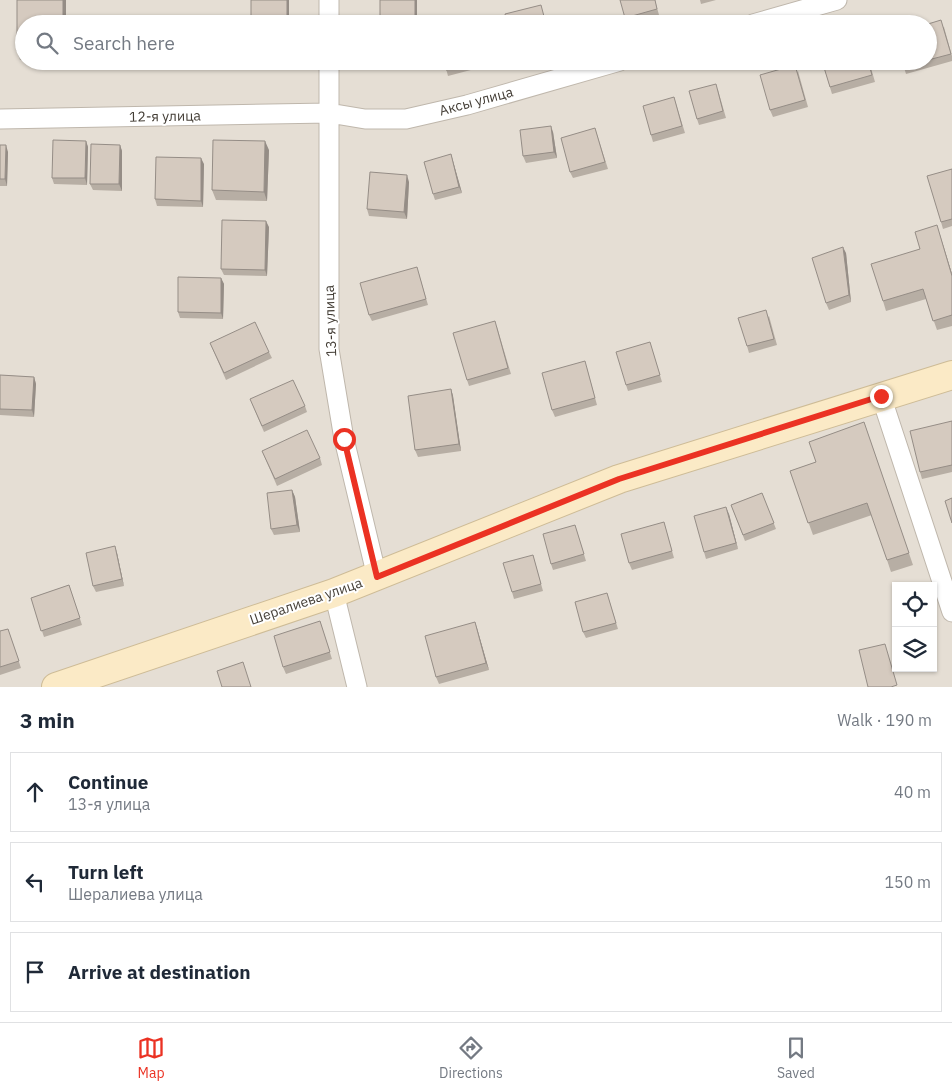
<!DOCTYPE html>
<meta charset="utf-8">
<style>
:root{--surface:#fff;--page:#f6f6f7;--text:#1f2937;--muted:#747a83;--line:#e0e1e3;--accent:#eb3223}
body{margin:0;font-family:"IBM Plex Sans",sans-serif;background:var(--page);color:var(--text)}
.controls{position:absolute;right:15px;bottom:15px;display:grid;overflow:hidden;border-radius:0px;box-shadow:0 1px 4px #0004}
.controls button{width:45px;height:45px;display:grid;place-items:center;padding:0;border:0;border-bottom:1px solid var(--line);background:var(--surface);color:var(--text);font:25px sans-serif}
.stop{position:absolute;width:15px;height:15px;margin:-11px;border:4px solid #eb3223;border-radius:50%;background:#fff}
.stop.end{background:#eb3223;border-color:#fff;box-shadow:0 1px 5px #0008}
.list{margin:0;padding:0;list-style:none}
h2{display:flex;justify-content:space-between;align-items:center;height:65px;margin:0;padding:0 20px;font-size:21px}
h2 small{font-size:16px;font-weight:400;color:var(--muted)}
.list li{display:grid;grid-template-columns:32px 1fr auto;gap:15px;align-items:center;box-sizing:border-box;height:80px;margin:0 10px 10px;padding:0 10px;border:1px solid var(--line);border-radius:0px}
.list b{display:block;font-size:19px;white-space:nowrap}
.list p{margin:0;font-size:16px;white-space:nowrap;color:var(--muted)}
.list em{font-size:16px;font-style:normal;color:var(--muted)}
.icon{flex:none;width:28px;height:28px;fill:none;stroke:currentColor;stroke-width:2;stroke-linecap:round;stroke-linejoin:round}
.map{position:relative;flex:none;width:952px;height:687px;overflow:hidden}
.search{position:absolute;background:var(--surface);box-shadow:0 1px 4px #0004;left:15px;right:15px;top:15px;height:55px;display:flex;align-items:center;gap:12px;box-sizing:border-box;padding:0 18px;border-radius:28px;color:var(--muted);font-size:19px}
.sheet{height:335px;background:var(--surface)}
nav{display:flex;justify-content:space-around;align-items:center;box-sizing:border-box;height:70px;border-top:1px solid var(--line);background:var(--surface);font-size:14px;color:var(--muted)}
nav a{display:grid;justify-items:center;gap:2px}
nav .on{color:var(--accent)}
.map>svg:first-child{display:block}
.residential{fill:#e5ded4;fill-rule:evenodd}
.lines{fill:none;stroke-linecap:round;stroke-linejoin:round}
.street-casing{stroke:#bfb7ac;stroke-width:21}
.secondary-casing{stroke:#cebc97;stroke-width:30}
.street{stroke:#fff;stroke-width:19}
.secondary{stroke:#fbeac6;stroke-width:28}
.wall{fill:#b7aea4}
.shaded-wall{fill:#958d86}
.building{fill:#d5cabf;stroke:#958d86}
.route{stroke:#eb3223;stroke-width:6}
.labels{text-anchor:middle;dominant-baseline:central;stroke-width:4;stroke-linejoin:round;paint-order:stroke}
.street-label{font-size:14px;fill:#433d35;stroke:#fff}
</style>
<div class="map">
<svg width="952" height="687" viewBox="0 0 952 687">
<rect width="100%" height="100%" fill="#f1ede5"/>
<path class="residential" d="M 0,0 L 952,0 L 952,687 L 0,687 ZM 24,24 L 928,24 L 928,61 L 24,61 ZM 896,586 L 933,586 L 933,668 L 896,668 Z"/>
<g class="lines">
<g class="street-casing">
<path id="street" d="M 329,0 L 329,24
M 753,24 L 837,0
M 329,61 L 329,349 L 344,439 L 377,577
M 0,119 L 329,113 L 365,119 L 406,119 L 467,105 L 620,61
M 881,396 L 952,612
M 334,593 L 357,687"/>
</g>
<g class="secondary-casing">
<path id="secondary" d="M 56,687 L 334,593 L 619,479 L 952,375"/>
</g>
<use href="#street" class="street"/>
<use href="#secondary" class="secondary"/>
</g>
<path class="wall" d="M 655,0 L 659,15 L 627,24 L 625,18 Z
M 700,0 L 716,0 L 701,4 Z
M 24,24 L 24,60 L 20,60 L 17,51 Z
M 928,24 L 944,27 L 952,56 L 952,61 L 906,74 L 902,61 L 928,61 Z
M 192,61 L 231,61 L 231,63 L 193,63 Z
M 444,61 L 485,61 L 486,66 L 448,76 Z
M 822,61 L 869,61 L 875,82 L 832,94 Z
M 798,71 L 808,107 L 773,117 L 770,110 Z
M 718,90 L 726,118 L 699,125 L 697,119 Z
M 674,97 L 685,133 L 653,142 L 651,135 Z
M 595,128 L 608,169 L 573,178 L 570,172 Z
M 553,132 L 557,158 L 526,163 L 523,156 Z
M 86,141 L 88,147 L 87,185 L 54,184 L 52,178 Z
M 0,145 L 8,152 L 7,186 L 0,186 Z
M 120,145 L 122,151 L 122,191 L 93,190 L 90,184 Z
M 269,150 L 267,201 L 216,200 L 212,190 Z
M 451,154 L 462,193 L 435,200 L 433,194 Z
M 204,164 L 203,207 L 157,206 L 155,199 Z
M 952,169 L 952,226 L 943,229 L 941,222 Z
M 409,182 L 407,219 L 369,216 L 367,209 Z
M 269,227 L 267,276 L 224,275 L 221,269 Z
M 940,235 L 952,274 L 952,326 L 937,330 L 926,299 L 886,311 L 883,301 L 920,249 Z
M 846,253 L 851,302 L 829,310 L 826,303 Z
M 419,274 L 428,305 L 372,321 L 369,315 Z
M 221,278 L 224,284 L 223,319 L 180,318 L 178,312 Z
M 769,316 L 777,345 L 749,353 L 747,346 Z
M 497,327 L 511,374 L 469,386 L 467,380 Z
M 210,343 L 269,352 L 272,358 L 226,380 Z
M 652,349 L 662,382 L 628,391 L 626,385 Z
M 587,368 L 597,405 L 555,417 L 552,410 Z
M 0,375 L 34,377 L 36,384 L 34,417 L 0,415 Z
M 451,389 L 453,396 L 461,451 L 418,457 L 415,450 Z
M 250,399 L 305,406 L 307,412 L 264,432 Z
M 952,421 L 952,472 L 922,479 L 920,472 Z
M 864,422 L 913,565 L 891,572 L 872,515 L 813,535 L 790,471 L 816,462 Z
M 262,451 L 320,458 L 322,465 L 277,486 Z
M 292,490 L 295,497 L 300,532 L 274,535 L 271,529 Z
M 762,493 L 776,529 L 745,541 L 731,505 Z
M 729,514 L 738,549 L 706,559 L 704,552 Z
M 664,522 L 674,558 L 632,570 L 629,563 Z
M 575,525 L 586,561 L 553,570 L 551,564 Z
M 117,553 L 124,586 L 96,592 L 93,586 Z
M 533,555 L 543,591 L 514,599 L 512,592 Z
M 69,585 L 82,625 L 44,637 L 31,598 Z
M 607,593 L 618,629 L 586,638 L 583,632 Z
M 320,621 L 332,659 L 286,674 L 283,667 Z
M 475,622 L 489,670 L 439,684 L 436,677 Z
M 8,629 L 21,668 L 0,675 L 0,631 Z"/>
<path class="shaded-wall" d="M 63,0 L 66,0 L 66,24 L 63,24 Z
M 287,0 L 289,0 L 289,24 L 287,24 Z
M 415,0 L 417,0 L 417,24 L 415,24 Z
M 551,126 L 553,132 L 557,158 L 554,152 Z
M 86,141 L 88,147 L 87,185 L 85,178 Z
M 265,141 L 269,150 L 267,201 L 264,192 Z
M 6,145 L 8,152 L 7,186 L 5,179 Z
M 120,145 L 122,151 L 122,191 L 119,184 Z
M 451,154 L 453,161 L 462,193 L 459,187 Z
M 201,158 L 204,164 L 203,207 L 201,201 Z
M 407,175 L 409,182 L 407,219 L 404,212 Z
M 266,221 L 269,227 L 267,276 L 265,270 Z
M 937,225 L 952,274 L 952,276 Z
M 843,247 L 846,253 L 851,302 L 849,295 Z
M 221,278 L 224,284 L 223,319 L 221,313 Z
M 34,377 L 36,384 L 34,417 L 32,410 Z
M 451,389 L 453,396 L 461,451 L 459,444 Z
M 292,490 L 295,497 L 300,532 L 297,525 Z
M 726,507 L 729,514 L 738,549 L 736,543 Z
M 115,546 L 117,553 L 124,586 L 122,579 Z
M 475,622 L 477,628 L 489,670 L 486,663 Z"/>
<path class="building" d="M 17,0 L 63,0 L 63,24 L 24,24 L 24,51 L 17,51 Z
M 251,0 L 287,0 L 287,24 L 251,24 Z
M 380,0 L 415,0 L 415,24 L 380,24 Z
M 620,0 L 655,0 L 657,9 L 625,18 Z
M 541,5 L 546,24 L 507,24 L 505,14 Z
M 941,20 L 951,54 L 928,60 L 928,24 Z
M 190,23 L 229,23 L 229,24 L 190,24 Z
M 444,61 L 478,61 L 446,70 Z
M 822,61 L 868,61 L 872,75 L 830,87 Z
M 902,61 L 925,61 L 903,68 Z
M 795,65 L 805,100 L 770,110 L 760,75 Z
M 716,84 L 723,111 L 697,119 L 689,91 Z
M 674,97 L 682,126 L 651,135 L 643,106 Z
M 551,126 L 554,152 L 523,156 L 520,130 Z
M 595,128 L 605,162 L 570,172 L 561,138 Z
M 53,140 L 86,141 L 85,178 L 52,178 Z
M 213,140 L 265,141 L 264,192 L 212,190 Z
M 91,144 L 120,145 L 119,184 L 90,184 Z
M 0,145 L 6,145 L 5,179 L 0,179 Z
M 451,154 L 459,187 L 433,194 L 424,162 Z
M 156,157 L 201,158 L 201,201 L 155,199 Z
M 952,169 L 952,219 L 941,222 L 927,176 Z
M 370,172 L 407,175 L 404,212 L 367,209 Z
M 222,220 L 266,221 L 265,270 L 221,269 Z
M 937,225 L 952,276 L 952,315 L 933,321 L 923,289 L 883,301 L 871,264 L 920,249 L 915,232 Z
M 843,247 L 849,295 L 826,303 L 812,258 Z
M 417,267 L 426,299 L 369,315 L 360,283 Z
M 178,277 L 221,278 L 221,313 L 178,312 Z
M 766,310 L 774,339 L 747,346 L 738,318 Z
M 495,321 L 508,368 L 467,380 L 453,333 Z
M 255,322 L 269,352 L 224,373 L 210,343 Z
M 650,342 L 660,375 L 626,385 L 616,352 Z
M 585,361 L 595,398 L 552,410 L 542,373 Z
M 0,375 L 34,377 L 32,410 L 0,409 Z
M 293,380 L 305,406 L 262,426 L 250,399 Z
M 451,389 L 459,444 L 415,450 L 408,396 Z
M 952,421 L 952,465 L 920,472 L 910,431 Z
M 864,422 L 909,553 L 887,560 L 867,503 L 808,523 L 790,471 L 816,462 L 809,442 Z
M 307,430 L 320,458 L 275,479 L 262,451 Z
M 292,490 L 297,525 L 271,529 L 267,493 Z
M 762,493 L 774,523 L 743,535 L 731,505 Z
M 952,498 L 952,523 L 945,501 Z
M 726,507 L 736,543 L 704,552 L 694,516 Z
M 664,522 L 672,551 L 629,563 L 621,534 Z
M 575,525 L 584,554 L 551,564 L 543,534 Z
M 115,546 L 122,579 L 93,586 L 86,553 Z
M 533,555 L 541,584 L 512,592 L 503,563 Z
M 69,585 L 80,618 L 41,631 L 31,598 Z
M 607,593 L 616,623 L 583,632 L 575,602 Z
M 320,621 L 330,652 L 283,667 L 274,636 Z
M 475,622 L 486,663 L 436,677 L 425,636 Z
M 8,629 L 19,661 L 0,667 L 0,631 Z
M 885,644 L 897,685 L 891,687 L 868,687 L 859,650 Z
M 243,662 L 251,687 L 222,687 L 217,671 Z"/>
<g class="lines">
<path class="route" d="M 344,439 L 377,577 L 619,479 L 881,396"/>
</g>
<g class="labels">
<g class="street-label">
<text transform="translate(476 101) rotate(-15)">Аксы улица</text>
<text transform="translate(165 116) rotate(-1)">12-я улица</text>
<text transform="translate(330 321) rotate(-92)">13-я улица</text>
<text transform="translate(306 601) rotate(-19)">Шералиева улица</text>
</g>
</g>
</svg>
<div class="controls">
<button><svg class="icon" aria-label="locate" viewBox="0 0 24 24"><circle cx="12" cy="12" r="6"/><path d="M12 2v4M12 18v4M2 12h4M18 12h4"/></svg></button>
<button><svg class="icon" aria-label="layers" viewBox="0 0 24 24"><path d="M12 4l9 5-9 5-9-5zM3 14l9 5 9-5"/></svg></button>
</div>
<div class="stop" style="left:344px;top:439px"></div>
<div class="stop end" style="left:881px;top:396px"></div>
<div class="search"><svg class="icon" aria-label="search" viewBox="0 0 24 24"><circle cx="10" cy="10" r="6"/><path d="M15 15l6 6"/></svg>Search here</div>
</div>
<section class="sheet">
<h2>3 min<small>Walk · 190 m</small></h2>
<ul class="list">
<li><svg class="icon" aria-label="ahead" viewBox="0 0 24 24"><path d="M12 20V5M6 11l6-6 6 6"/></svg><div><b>Continue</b><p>13-я улица</p></div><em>40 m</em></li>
<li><svg class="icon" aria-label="left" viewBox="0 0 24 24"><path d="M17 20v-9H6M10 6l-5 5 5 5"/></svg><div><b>Turn left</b><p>Шералиева улица</p></div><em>150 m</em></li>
<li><svg class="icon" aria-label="arrive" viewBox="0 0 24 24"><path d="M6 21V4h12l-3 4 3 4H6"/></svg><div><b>Arrive at destination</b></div></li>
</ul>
</section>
<nav>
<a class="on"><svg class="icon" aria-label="map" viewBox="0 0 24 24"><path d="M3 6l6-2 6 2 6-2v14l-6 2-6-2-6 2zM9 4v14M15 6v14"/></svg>Map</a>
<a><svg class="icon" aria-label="directions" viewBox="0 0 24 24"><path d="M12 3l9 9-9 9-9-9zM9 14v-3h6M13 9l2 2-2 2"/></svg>Directions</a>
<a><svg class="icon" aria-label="saved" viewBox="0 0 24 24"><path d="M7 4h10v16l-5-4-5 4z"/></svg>Saved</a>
</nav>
